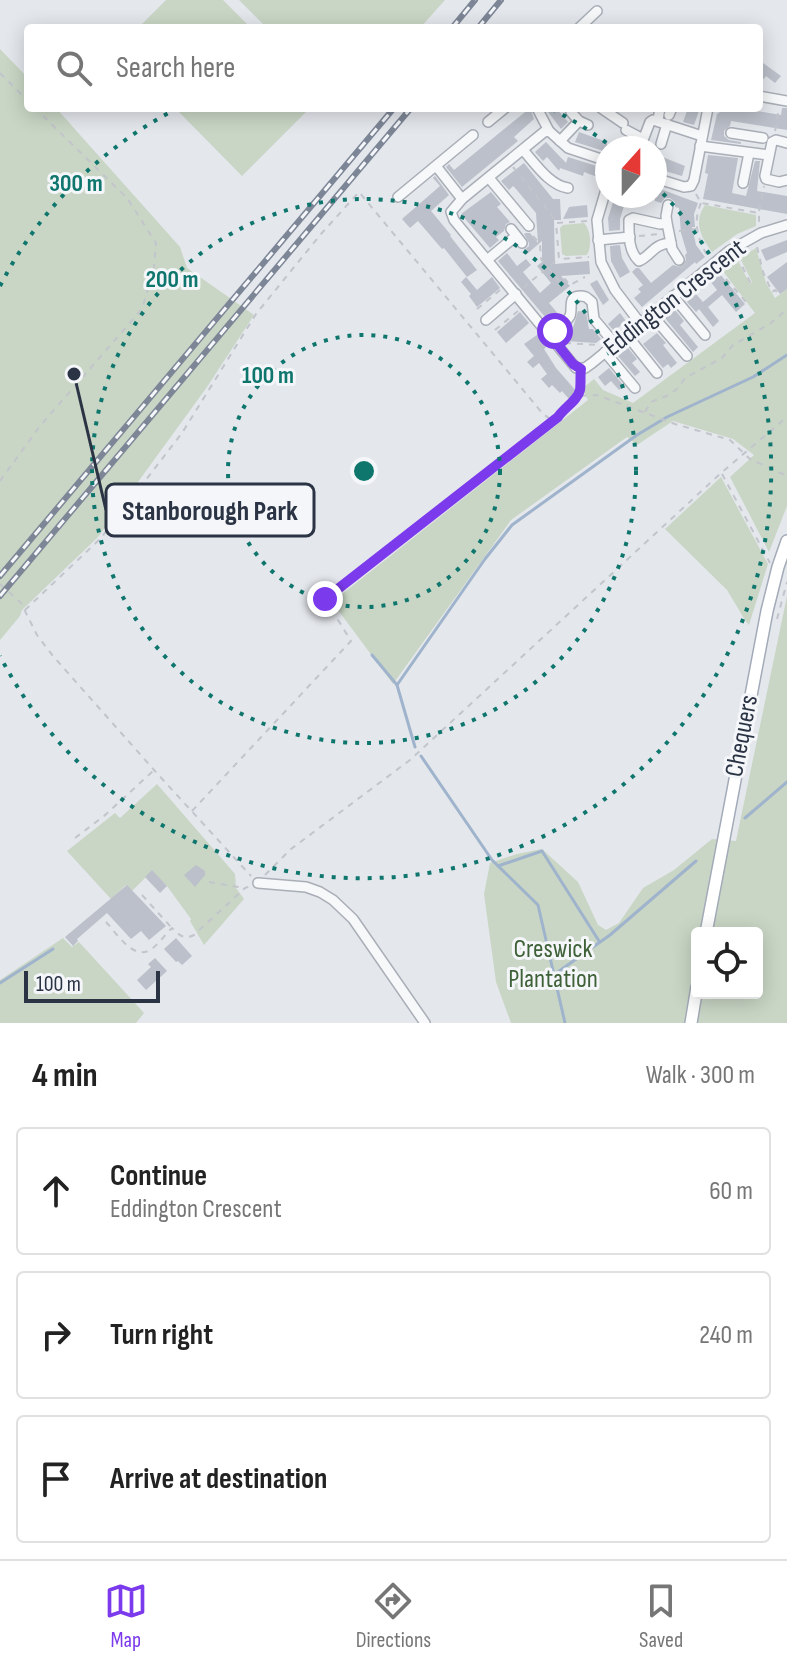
<!DOCTYPE html>
<html lang="en">
<head>
<meta charset="utf-8">
<style>
  body { margin:0; font-family:"Sofia Sans Condensed",sans-serif; background:#f6f6f6; color:#222 }
  .controls { position:absolute; right:24px; bottom:24px; display:grid; overflow:hidden; border-radius:8px; box-shadow:0 4px 20px #0003 }
  .controls button { width:72px; height:72px; display:grid; place-items:center; padding:0; border:0; border-bottom:2px solid #e0e0e0; background:#fff; color:#222; font:40px sans-serif }
  .compass { position:absolute; left:595px; top:136px; width:72px; height:72px; border-radius:50%; background:#fff; box-shadow:0 4px 20px #0003; rotate:21deg }
  .scale { position:absolute; left:24px; bottom:20px; width:136px; box-sizing:border-box; padding-left:8px; border:4px solid #2b3445; border-top:0; font-size:22px; line-height:28px; white-space:nowrap; color:#2b3445; -webkit-text-stroke:6px #f4f6f9; paint-order:stroke }
  .stop { position:absolute; width:24px; height:24px; margin:-18px; border:6px solid #7c3aed; border-radius:50%; background:#fff }
  .stop.end { background:#7c3aed; border-color:#fff; box-shadow:0 2px 8px #0008 }
  .list { margin:0; padding:0; list-style:none }
  h2 { display:flex; justify-content:space-between; align-items:center; height:104px; margin:0; padding:0 32px; font-size:34px }
  h2 small { font-size:26px; font-weight:400; color:#767676 }
  .list li { display:grid; grid-template-columns:52px 1fr auto; gap:24px; align-items:center; box-sizing:border-box; height:128px; margin:0 16px 16px; padding:0 16px; border:2px solid #e0e0e0; border-radius:8px }
  .list b { display:block; font-size:30px; white-space:nowrap }
  .list p { margin:0; font-size:26px; white-space:nowrap; color:#767676 }
  .list em { font-size:26px; font-style:normal; color:#767676 }
  .icon { flex:none; width:44px; height:44px; fill:none; stroke:currentColor; stroke-width:2; stroke-linecap:round; stroke-linejoin:round }
  .map { position:relative; flex:none; width:787px; height:1023px; overflow:hidden }
  .search { position:absolute; background:#fff; box-shadow:0 4px 20px #0003; left:24px; right:24px; top:24px; height:88px; display:flex; align-items:center; gap:20px; box-sizing:border-box; padding:0 28px; border-radius:8px; color:#767676; font-size:30px }
  .sheet { height:536px; background:#fff }
  nav { display:flex; justify-content:space-around; align-items:center; box-sizing:border-box; height:112px; border-top:2px solid #e0e0e0; background:#fff; font-size:22px; color:#767676 }
  nav a { display:grid; justify-items:center; gap:4px }
  nav .on { color:#7c3aed }
  .map>svg:first-child { display:block }
  .green { fill:#c9d6c5; fill-rule:evenodd }
  .lines { fill:none; stroke-linecap:round; stroke-linejoin:round }
  .stream { stroke:#9fb4cc; stroke-width:3 }
  .building { fill:#bbc0ca }
  .minor-tunnel { stroke:#bfc3cb; stroke-width:9; stroke-dasharray:9 4.5; stroke-linecap:butt }
  .minor-casing { stroke:#a9aeb7; stroke-width:12 }
  .major-casing { stroke:#a3abb8; stroke-width:14 }
  .path { stroke:#c2c5cb; stroke-width:2; stroke-dasharray:6 6; stroke-linecap:butt }
  .minor { stroke:#f7f8fa; stroke-width:9 }
  .major { stroke:#fff; stroke-width:11 }
  .rail-casing { stroke:#7d8696; stroke-width:6 }
  .rail { stroke:#f4f6f9; stroke-width:3; stroke-dasharray:9; stroke-linecap:butt }
  .route { stroke:#7c3aed; stroke-width:10 }
  .ring { fill:none; stroke:#0f766e; stroke-width:4; stroke-dasharray:4 8 }
  .labels { text-anchor:middle; dominant-baseline:central; stroke-width:6; stroke-linejoin:round; paint-order:stroke }
  .street-label { font-size:26px; fill:#2b3445; stroke:#f4f6f9 }
  .park-label { font-size:26px; fill:#3f6138; stroke:#f4f6f9 }
  .centre { fill:#0f766e; stroke:#f4f6f9; stroke-width:4 }
  .ring-label { font-size:24px; text-anchor:middle; font-weight:bold; fill:#0f766e; stroke:#f4f6f9; stroke-width:6; stroke-linejoin:round; paint-order:stroke }
  .leader { fill:none; stroke:#2b3445; stroke-width:3 }
  .callout-dot { fill:#2b3445; stroke:#f4f6f9; stroke-width:3 }
  .callout { fill:#f4f6f9; stroke:#2b3445; stroke-width:3 }
  .callout-label { font-size:28px; text-anchor:middle; font-weight:bold; fill:#2b3445 }
</style>
</head>
<body>
<div class="map">
<svg width="787" height="1023" viewBox="0 0 787 1023">
  <rect width="100%" height="100%" fill="#e4e7ec"/>
  <!-- green -->
  <g class="green">
    <polygon points="166,0 223,0 251,28 138,28"/>
    <polygon points="239,0 445,0 420,28 267,28"/>
    <polygon points="0,49 28,78 28,108 56,108 180,247 187,268 254,315 207,387 98,537 22,610 20,616 0,640"/>
    <polygon points="175,108 310,108 242,176"/>
    <path d="M705,205L756,215V226L737,234L712,252C701,237 693,222 705,205Z"/>
    <path d="M584,223C591,230 592,246 587,255L566,256L562,254L560,228L563,225Z"/>
    <polygon points="756,248 766,283 775,298 787,289 787,506 769,552 730,477 754,455 733,439 673,421 637,445 627,437 511,520 393,684 332,602 588,400 582,389 594,379 603,390 633,403 755,313 722,270 737,259 750,284 752,282 740,258"/>
    <polygon points="721,477 768,564 749,625 745,620 727,590 665,529"/>
    <path d="M787,596V1023H511L496,982L484,894L490,863L517,854L542,849L578,882L598,925L606,930L619,923L643,888L674,870L712,839L736,841ZM697,933H757V993H697Z"/>
    <polygon points="157,784 235,874 236,888 244,899 204,945 190,921 191,919 167,886 152,871 132,891 126,885 111,899 67,851 115,813 120,818"/>
    <polygon points="63,938 72,947 79,942 144,1013 136,1023 0,1023 0,980"/>
  </g>
  <g class="lines">
    <!-- stream -->
    <g class="stream">
      <polyline points="372,655 397,685"/>
      <polyline points="415,747 397,685 485,559 512,525 637,435 667,417 753,377 787,355"/>
      <polyline points="421,756 492,860 538,905 565,1023"/>
      <polyline points="745,818 787,782"/>
      <polyline points="498,866 542,851 599,941"/>
      <polyline points="555,974 610,935 696,861"/>
      <polyline points="0,983 53,949"/>
    </g>
  </g>
  <!-- building -->
  <g class="building">
    <polygon points="759,60 781,76 775,83 766,76 764,79 759,75"/>
    <polygon points="530,108 534,119 514,137 518,141 462,187 446,167 449,164 454,170"/>
    <polygon points="545,108 556,108 568,122 561,129"/>
    <polygon points="688,108 700,108 694,125 683,122"/>
    <polygon points="726,108 739,108 781,115 782,108 787,108 787,130 731,121 730,126 724,131 724,136 729,140 741,142 741,144 711,140 717,114"/>
    <polygon points="579,132 607,142 607,152 575,142"/>
    <polygon points="546,142 566,163 568,157 603,168 600,178 584,172 583,176 560,168 559,171 547,157 543,161 535,152"/>
    <polygon points="655,154 685,166 682,176 655,168"/>
    <polygon points="708,155 738,158 732,193 746,196 755,161 760,161 757,191 787,196 787,214 703,199 708,174 705,173"/>
    <polygon points="524,163 553,199 560,199 561,220 554,220 555,264 589,261 590,274 561,276 570,286 549,303 560,316 551,324 498,261 507,253 517,266 526,259 531,265 523,272 540,293 551,283 537,266 542,262 542,241 527,254 524,250 529,246 529,243 524,234 526,233 530,233 538,243 536,213 516,189 513,186 509,190 501,181"/>
    <polygon points="435,176 449,195 431,211 451,235 450,236 477,270 467,277 444,248 442,249 418,221 410,228 402,219 440,186 433,178"/>
    <polygon points="655,187 698,203 694,214 695,227 692,227 696,245 705,257 696,264 695,262 642,307 634,298 641,292 638,289 643,285 632,272 636,268 639,268 651,283 673,265 680,267 685,264 686,260 685,255 687,253 681,233 679,208 675,207 675,202 670,198 665,198 661,203 655,201"/>
    <polygon points="491,192 501,204 497,207 510,222 506,224 504,231 496,237 499,240 490,248 461,214"/>
    <polygon points="615,196 627,196 620,219 620,230 609,231 608,218"/>
    <polygon points="587,205 588,217 563,219 569,207"/>
    <polygon points="787,240 787,252 766,261 761,250"/>
    <polygon points="620,245 622,258 630,272 620,278 611,261 610,246"/>
    <polygon points="787,262 787,289 780,294 767,277"/>
    <polygon points="720,274 745,304 736,312 722,295 708,307 719,321 713,327 699,309 696,312 687,302 696,294 703,302 717,290 710,281"/>
    <polygon points="466,277 477,290 492,277 500,288 477,307 469,296 471,294 461,282"/>
    <polygon points="597,280 609,300 603,305 590,284"/>
    <polygon points="675,310 684,321 680,325 698,347 693,352 665,318"/>
    <polygon points="578,311 586,312 589,329 593,329 601,339 596,343 565,341 561,336 570,328 572,331"/>
    <polygon points="520,312 529,323 506,343 497,332"/>
    <polygon points="620,313 626,321 614,331 608,324"/>
    <polygon points="657,333 666,343 663,345 677,363 671,368 668,364 663,368 643,344"/>
    <polygon points="537,335 546,347 544,349 556,368 577,392 569,399 562,391 560,393 552,385 549,388 541,379 547,374 539,363 533,368 527,362 534,356 524,344"/>
    <polygon points="628,348 637,359 632,363 640,372 635,376 618,356"/>
    <polygon points="609,368 624,386 619,390 611,381 605,386 598,377"/>
    <polygon points="196,865 205,871 205,875 195,887 184,875"/>
    <polygon points="152,870 167,886 160,893 145,877"/>
    <polygon points="127,885 166,926 149,940 141,931 131,939 107,913 77,939 78,941 73,946 65,937"/>
    <polygon points="176,938 192,956 182,965 178,961 176,962 164,949"/>
    <polygon points="155,958 167,971 146,990 137,980 151,967 148,964"/>
  </g>
  <g class="lines">
    <!-- minor-tunnel -->
    <polyline class="minor-tunnel" points="679,260 687,269"/>
    <!-- minor casing -->
    <g class="minor-casing">
      <g id="minor">
        <polyline points="579,28 597,11"/>
        <polyline points="759,96 787,101"/>
        <polyline points="537,108 549,131"/>
        <polyline points="601,108 623,123"/>
        <polyline points="571,112 579,121 588,125"/>
        <polyline points="669,115 672,108"/>
        <polyline points="658,120 660,108"/>
        <polyline points="488,122 505,108"/>
        <polyline points="626,130 643,139"/>
        <polyline points="731,133 763,138"/>
        <polyline points="560,141 579,121"/>
        <polyline points="787,143 776,140 772,142 765,176 766,179 779,182 787,180"/>
        <polyline points="661,144 667,124"/>
        <polyline points="700,146 769,155"/>
        <polyline points="640,148 650,122 653,120 702,136"/>
        <path d="M523,150C535,163 549,185 568,188"/>
        <polyline points="607,161 568,148 549,131 544,132 462,199 451,212 454,220 576,368 585,368 592,363 729,251 761,233 787,225"/>
        <polyline points="436,166 462,199"/>
        <polyline points="489,178 529,226"/>
        <polyline points="655,178 684,187 691,186 694,180 708,108"/>
        <polyline points="743,183 749,153"/>
        <polyline points="607,186 597,220 601,262 615,290 640,323"/>
        <polyline points="398,197 473,135"/>
        <path d="M667,223L671,243C653,244 652,255 639,261C628,251 629,234 629,220L633,218L660,224L667,223L666,216L668,205"/>
        <polyline points="511,229 522,243"/>
        <polyline points="598,240 630,237"/>
        <polyline points="671,243 672,249 679,260"/>
        <polyline points="487,260 516,236"/>
        <polyline points="673,296 705,335"/>
        <polyline points="651,314 687,356"/>
        <polyline points="486,320 516,294"/>
        <polyline points="626,334 657,373"/>
        <path d="M550,335C556,330 566,323 570,316C573,309 567,296 580,296C587,296 587,298 592,302L594,319L615,344"/>
        <polyline points="605,352 635,388"/>
        <polyline points="258,883 306,887 320,892 333,900 353,919 425,1023"/>
      </g>
    </g>
    <!-- major casing -->
    <g class="major-casing">
      <g id="major">
        <polyline points="706,933 767,611 778,567 787,541"/>
        <polyline points="691,1023 697,987"/>
      </g>
    </g>
    <!-- path -->
    <g class="path">
      <polyline points="0,73 28,101"/>
      <polyline points="775,131 779,109"/>
      <polyline points="513,167 547,209 556,222"/>
      <polyline points="696,194 701,203 759,213 759,225"/>
      <path d="M701,203C693,221 697,238 707,255"/>
      <polyline points="759,211 764,186"/>
      <polyline points="587,221 556,223 559,259 589,257"/>
      <polyline points="679,231 696,229"/>
      <polyline points="533,236 540,244 541,259 560,282 565,279 570,285 585,277"/>
      <polyline points="639,236 660,234"/>
      <polyline points="757,247 763,272 772,292 775,290 778,293"/>
      <polyline points="737,256 751,284"/>
      <polyline points="718,270 747,303"/>
      <polyline points="523,288 558,259"/>
      <polyline points="477,309 500,290"/>
      <polyline points="495,330 518,311"/>
      <polyline points="565,343 599,345"/>
      <polyline points="578,395 580,388 580,378"/>
      <polyline points="645,412 651,402 669,395 678,388 685,378 722,358 733,345 771,323 787,309"/>
      <polyline points="722,474 770,563"/>
      <polyline points="0,481 40,426 142,309 154,268 156,243 127,198 35,108"/>
      <polyline points="0,584 21,603 37,635 53,656 154,770 251,876"/>
      <polyline points="25,610 101,538 182,433 256,314 321,234 359,192 543,414 553,421 577,396 597,395 675,424 730,440 750,459 787,476"/>
      <polyline points="777,619 787,582"/>
      <polyline points="192,811 351,641 325,599 552,422"/>
      <polyline points="75,838 104,816 153,771"/>
      <polyline points="265,875 291,849 410,760 721,473 787,417"/>
      <polyline points="209,882 244,888"/>
      <polyline points="142,895 171,927"/>
      <path d="M106,922C118,935 135,963 153,948C160,942 166,934 172,928C179,935 184,940 194,935L245,888L251,886"/>
    </g>
    <!-- minor -->
    <use href="#minor" class="minor"/>
    <!-- major -->
    <use href="#major" class="major"/>
    <!-- rail casing -->
    <g class="rail-casing">
      <g id="rail">
        <polyline points="452,28 475,0"/>
        <polyline points="478,28 501,0"/>
        <polyline points="0,576 394,108"/>
        <polyline points="0,596 411,108"/>
      </g>
    </g>
    <!-- rail -->
    <use href="#rail" class="rail"/>
  </g>
  <g class="lines">
    <!-- route -->
    <path class="route" d="M325,599L558,417C564,408 578,400 580,390C581,384 580,375 581,369L573,364L550,335L555,331"/>
  </g>
  <!-- distance rings -->
  <g class="ring">
    <circle cx="364" cy="471" r="136"/>
    <circle cx="364" cy="471" r="272"/>
    <path d="M0 286A408 408 0 0 1 176 109M552 109A408 408 0 0 1 612 147M655 185A408 408 0 1 1 0 656"/>
  </g>
  <g class="labels">
    <!-- street labels -->
    <g class="street-label">
      <text transform="translate(675 298) rotate(-38)">Eddington Crescent</text>
      <text transform="translate(742 736) rotate(-79)">Chequers</text>
    </g>
    <!-- park labels -->
    <g class="park-label">
      <text x="553" y="949">Creswick<tspan x="553" dy="30">Plantation</tspan></text>
    </g>
  </g>
  <circle cx="364" cy="471" r="12" class="centre"/>
  <g class="ring-label">
    <text x="76" y="191">300 m</text>
    <text x="172" y="287">200 m</text>
    <text x="268" y="383">100 m</text>
  </g>
  <!-- callouts -->
  <path class="leader" d="M74 374L106 510"/>
  <circle class="callout-dot" cx="74" cy="374" r="8"/>
  <rect class="callout" x="106" y="484" width="208" height="52" rx="8"/>
  <g class="callout-label">
    <text x="210" y="520">Stanborough Park</text>
  </g>
</svg>
<div class="controls">
<button><svg class="icon" aria-label="locate" viewBox="0 0 24 24"><circle cx="12" cy="12" r="6"/><path d="M12 2v4M12 18v4M2 12h4M18 12h4"/></svg></button>
</div>
<svg class="compass" viewBox="-18 -18 36 36"><path d="M0-13l5 13h-10z" fill="#e53935"/><path d="M0 13l5-13h-10z" fill="#767676"/></svg>
<div class="scale">100 m</div>
<div class="stop" style="left:555px;top:331px"></div>
<div class="stop end" style="left:325px;top:599px"></div>
<div class="search"><svg class="icon" aria-label="search" viewBox="0 0 24 24"><circle cx="10" cy="10" r="6"/><path d="M15 15l6 6"/></svg>Search here</div>
</div>
<section class="sheet">
<h2>4 min<small>Walk · 300 m</small></h2>
<ul class="list">
<li><svg class="icon" aria-label="ahead" viewBox="0 0 24 24"><path d="M12 20V5M6 11l6-6 6 6"/></svg><div><b>Continue</b><p>Eddington Crescent</p></div><em>60 m</em></li>
<li><svg class="icon" aria-label="right" viewBox="0 0 24 24"><path d="M7 20v-9h11M14 6l5 5-5 5"/></svg><div><b>Turn right</b></div><em>240 m</em></li>
<li><svg class="icon" aria-label="arrive" viewBox="0 0 24 24"><path d="M6 21V4h12l-3 4 3 4H6"/></svg><div><b>Arrive at destination</b></div></li>
</ul>
</section>
<nav>
<a class="on"><svg class="icon" aria-label="map" viewBox="0 0 24 24"><path d="M3 6l6-2 6 2 6-2v14l-6 2-6-2-6 2zM9 4v14M15 6v14"/></svg>Map</a>
<a><svg class="icon" aria-label="directions" viewBox="0 0 24 24"><path d="M12 3l9 9-9 9-9-9zM9 14v-3h6M13 9l2 2-2 2"/></svg>Directions</a>
<a><svg class="icon" aria-label="saved" viewBox="0 0 24 24"><path d="M7 4h10v16l-5-4-5 4z"/></svg>Saved</a>
</nav>
</body>
</html>
